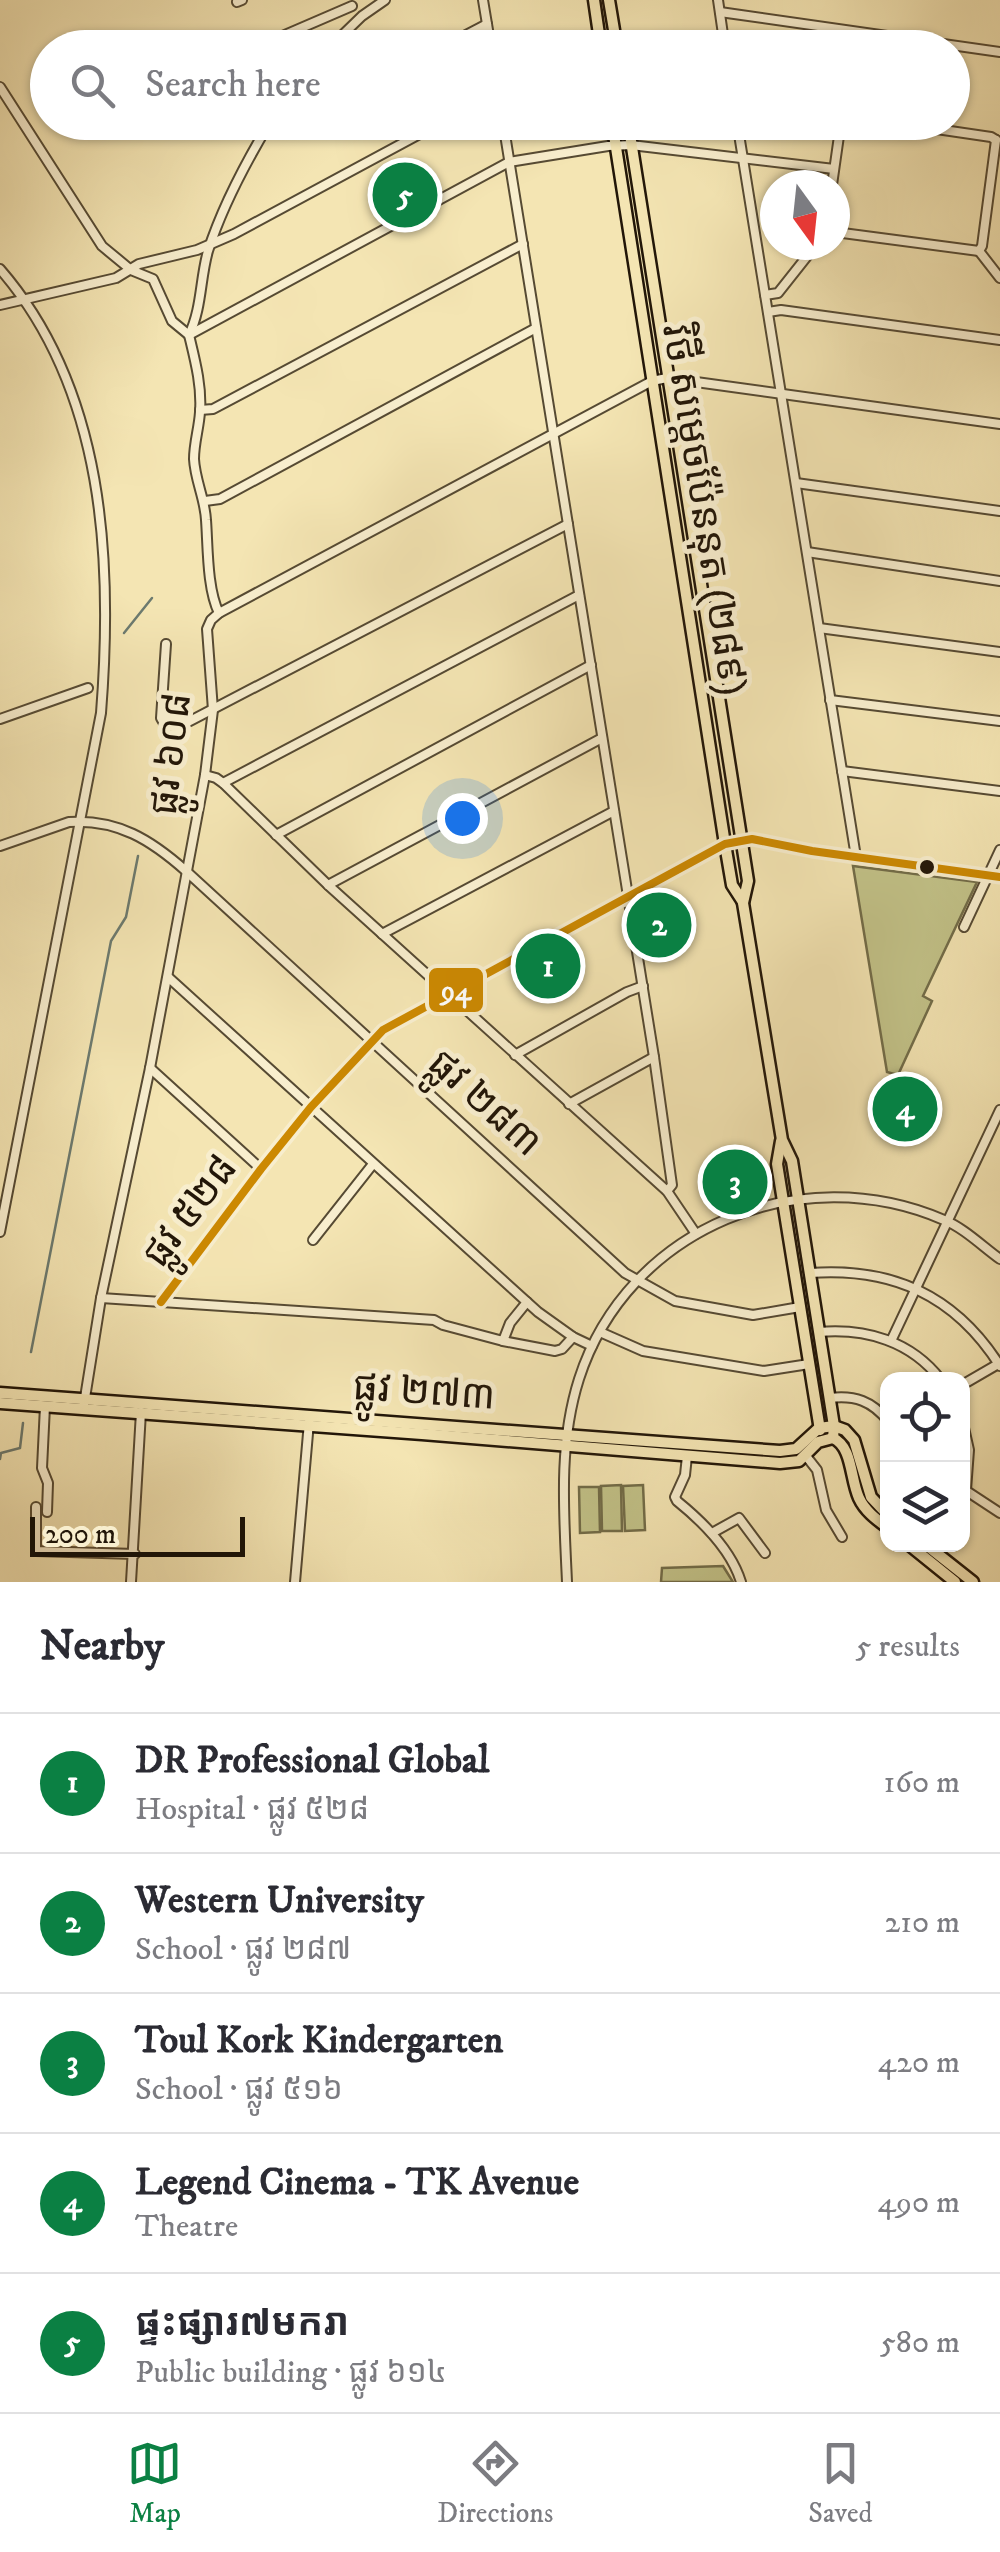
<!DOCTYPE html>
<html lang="en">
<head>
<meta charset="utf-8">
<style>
  body { margin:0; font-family:"IM FELL DW Pica","Noto Sans Khmer",serif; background:#f2f2f3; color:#2b2b33 }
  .controls { position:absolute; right:30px; bottom:30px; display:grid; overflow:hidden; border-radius:20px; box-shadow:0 2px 8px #0004 }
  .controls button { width:90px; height:90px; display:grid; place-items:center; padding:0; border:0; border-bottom:2px solid #e1e1e2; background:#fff; color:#2b2b33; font:50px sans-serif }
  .compass { position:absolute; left:760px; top:170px; width:90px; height:90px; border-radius:50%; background:#fff; box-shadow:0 2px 8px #0004; rotate:165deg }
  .scale { position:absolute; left:30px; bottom:25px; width:215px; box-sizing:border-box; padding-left:10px; border:5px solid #221608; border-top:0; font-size:28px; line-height:35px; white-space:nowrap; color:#221608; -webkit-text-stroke:8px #f8eece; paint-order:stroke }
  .you { position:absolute; left:462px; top:818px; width:35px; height:35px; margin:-25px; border:8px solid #fff; border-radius:50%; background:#1a73e8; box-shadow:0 0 0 15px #1a73e833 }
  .badge { display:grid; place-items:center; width:65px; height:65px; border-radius:50%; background:#0b8043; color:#fff; font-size:32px; font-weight:700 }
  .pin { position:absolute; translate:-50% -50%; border:5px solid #fff; box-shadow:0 2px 10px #0006 }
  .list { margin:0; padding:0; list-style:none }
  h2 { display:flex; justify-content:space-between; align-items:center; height:130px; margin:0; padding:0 40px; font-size:42px }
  h2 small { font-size:32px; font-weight:400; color:#7c7c81 }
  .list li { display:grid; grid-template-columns:65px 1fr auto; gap:30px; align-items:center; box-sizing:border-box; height:140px; padding:0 40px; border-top:2px solid #e1e1e2 }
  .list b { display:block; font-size:38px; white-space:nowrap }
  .list p { margin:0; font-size:32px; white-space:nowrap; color:#7c7c81 }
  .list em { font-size:32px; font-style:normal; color:#7c7c81 }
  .icon { flex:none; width:55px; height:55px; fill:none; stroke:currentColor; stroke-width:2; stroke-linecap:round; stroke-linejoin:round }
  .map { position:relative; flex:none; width:1000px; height:1582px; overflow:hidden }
  .search { position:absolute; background:#fff; box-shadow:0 2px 8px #0004; left:30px; right:30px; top:30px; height:110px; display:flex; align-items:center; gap:25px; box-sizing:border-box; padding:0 35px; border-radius:55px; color:#7c7c81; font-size:38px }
  .sheet { height:830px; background:#fff }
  nav { display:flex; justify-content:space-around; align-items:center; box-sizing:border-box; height:140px; border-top:2px solid #e1e1e2; background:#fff; font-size:28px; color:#7c7c81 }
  nav a { display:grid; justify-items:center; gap:5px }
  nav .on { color:#0b8043 }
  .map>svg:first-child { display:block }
  .green { fill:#c2c288; stroke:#726c48; stroke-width:2.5 }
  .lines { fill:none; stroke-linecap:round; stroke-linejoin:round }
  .stream { stroke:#6c7a6f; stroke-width:2.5 }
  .minor-casing { stroke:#564a33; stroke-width:12 }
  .major-casing { stroke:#221608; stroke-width:15 }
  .minor { stroke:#f8eece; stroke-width:8 }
  .major { stroke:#f4e5b3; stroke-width:10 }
  .bus-1-casing { stroke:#f8eece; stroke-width:15 }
  .bus-1 { stroke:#cc8902; stroke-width:8 }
  .bus-dot { fill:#221608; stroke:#f8eece; stroke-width:4 }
  .labels { text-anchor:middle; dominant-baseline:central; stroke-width:10; stroke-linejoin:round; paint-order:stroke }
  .street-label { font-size:40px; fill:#221608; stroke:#f8eece }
  .line-badge { stroke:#f8eece; stroke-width:4 }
  .badge-label { font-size:28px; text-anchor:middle; font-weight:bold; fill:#fff }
</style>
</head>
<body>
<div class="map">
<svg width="1000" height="1582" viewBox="0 0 1000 1582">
  <rect width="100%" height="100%" fill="#f4e5b3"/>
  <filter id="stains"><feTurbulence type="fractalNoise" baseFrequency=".002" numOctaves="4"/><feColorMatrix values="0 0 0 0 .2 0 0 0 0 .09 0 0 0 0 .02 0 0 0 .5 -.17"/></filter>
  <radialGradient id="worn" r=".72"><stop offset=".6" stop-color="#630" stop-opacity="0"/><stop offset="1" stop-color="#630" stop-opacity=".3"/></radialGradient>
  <!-- green -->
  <g class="green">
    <polygon points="853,866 977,882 923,996 932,1001 898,1075 887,1072"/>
    <polygon points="621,1485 622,1531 602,1531 601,1486"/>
    <polygon points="643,1485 645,1530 625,1531 623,1486"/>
    <polygon points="579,1487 599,1487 600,1532 580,1533"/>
    <polygon points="723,1566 733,1582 661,1582 662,1568"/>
  </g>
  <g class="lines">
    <!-- stream -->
    <g class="stream">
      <polyline points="124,633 152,598"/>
      <polyline points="31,1352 111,941 126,917 138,856"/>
      <polyline points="0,1459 1,1453 20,1448 23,1423"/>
    </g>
    <!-- minor casing -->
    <g class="minor-casing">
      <g id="minor">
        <polyline points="483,0 491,48"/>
        <polyline points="718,0 725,48"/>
        <polyline points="237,2 242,0"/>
        <polyline points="720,12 1000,52"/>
        <polyline points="257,47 352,6"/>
        <polyline points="329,48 362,16 385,0"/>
        <polyline points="441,48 487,24"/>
        <polyline points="0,87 102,246 131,270 153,279 172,321 189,335 509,162 608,146 631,145 834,169"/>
        <polyline points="503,122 654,1057 672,1185 667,1191"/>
        <polyline points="737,122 856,857"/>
        <polyline points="889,122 991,137 996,140"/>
        <polyline points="267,126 281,132 298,122"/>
        <polyline points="832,185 841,122"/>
        <polyline points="835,232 979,251"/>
        <polyline points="979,251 982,246 996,140"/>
        <polyline points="979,251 1000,278"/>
        <path d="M0,269C105,390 113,561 101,713L0,1232"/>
        <polyline points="765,295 778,293 816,245"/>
        <polyline points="0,305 116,278 139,264 197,250 234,234 442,122"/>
        <polyline points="768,312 781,310 1000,340"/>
        <polyline points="200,410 213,409 523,244"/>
        <polyline points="796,483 1000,511"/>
        <polyline points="205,501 220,499 536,328"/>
        <polyline points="807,552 1000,581"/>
        <path d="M219,613C207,589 208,547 206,520C205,499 195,480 194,459C194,443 199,428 200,412C202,386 195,360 189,335C202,308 200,279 208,251C222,207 246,162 270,122"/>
        <polyline points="819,628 1000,652"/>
        <polyline points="166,644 161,718 165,725 190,721 568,524"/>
        <polyline points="830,700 1000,721"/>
        <polyline points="0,719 88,688"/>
        <polyline points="842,771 1000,791"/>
        <polyline points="205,775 216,778 223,783 328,885 667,1191 696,1234"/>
        <polyline points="223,783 579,595"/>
        <polyline points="276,835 591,665"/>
        <path d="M0,846L69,822C118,819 151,840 186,871L625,1273L675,1301L753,1315L800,1307"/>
        <polyline points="328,885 602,738"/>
        <polyline points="964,927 1000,850"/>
        <polyline points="382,934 614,811"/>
        <polyline points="168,977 538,1312 573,1337 592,1346"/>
        <polyline points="515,1055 627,992 643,986"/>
        <polyline points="150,1068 261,1169"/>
        <polyline points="569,1104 654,1057"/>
        <polyline points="313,1240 373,1164"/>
        <path d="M810,1273C892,1267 955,1295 1000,1366"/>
        <polyline points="101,1298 434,1320 443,1325 503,1341 510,1323 527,1302"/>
        <polyline points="161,1302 261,1169 311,1107 383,1030 725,844 752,839 812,851 1000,877"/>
        <polyline points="600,1332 643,1351 764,1371 809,1364"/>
        <path d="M819,1332C866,1328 911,1341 941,1380"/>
        <polyline points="503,1341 555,1351 562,1349 573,1337"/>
        <polyline points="891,1341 1000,1110"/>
        <polyline points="962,1385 1000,1363"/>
        <path d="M830,1398C855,1395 872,1401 888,1421"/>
        <polyline points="84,1404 101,1298 150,1068 205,775 213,710 207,629 211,620 219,613 652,381 667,378 1000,424"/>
        <polyline points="45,1406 42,1468 48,1483 47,1512"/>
        <polyline points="962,1419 969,1450 966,1490"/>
        <path d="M687,1456L685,1475L675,1497L677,1501C703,1522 731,1549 741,1582"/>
        <polyline points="806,1456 817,1470 826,1510 842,1537"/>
        <polyline points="962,1488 1000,1513"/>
        <polyline points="36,1507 36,1551 135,1554"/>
        <polyline points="712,1533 739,1518 765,1553"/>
        <polyline points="131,1582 141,1412"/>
        <polyline points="295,1582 309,1422"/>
        <path d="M567,1582C564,1513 558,1445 579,1379C628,1227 801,1158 944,1220C964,1228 982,1246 1000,1259"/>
      </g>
    </g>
    <!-- major casing -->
    <g class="major-casing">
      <g id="major">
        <polyline points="594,0 601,48"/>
        <polyline points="609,0 617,48"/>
        <polyline points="612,122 725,844 732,885 743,902"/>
        <polyline points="628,122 748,881 743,903 782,1140 792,1161 834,1426 833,1438"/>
        <polyline points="781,1141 777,1164 820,1430"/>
        <polyline points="0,1393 780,1451 796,1449 819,1428 834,1426 845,1430 854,1440 871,1497 888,1515"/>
        <polyline points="0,1403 422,1434 780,1463 799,1461 818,1442 833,1438"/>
        <path d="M833,1438C853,1447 850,1479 859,1498C865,1511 876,1519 888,1528"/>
        <polyline points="908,1544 955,1582"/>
        <polyline points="925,1544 973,1582"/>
      </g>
    </g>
    <!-- minor -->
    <use href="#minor" class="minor"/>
    <!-- major -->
    <use href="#major" class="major"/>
    <!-- bus-1 casing -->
    <g class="bus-1-casing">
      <polyline id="bus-1" points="161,1302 261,1169 311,1107 383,1030 725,844 752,839 812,851 1000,877"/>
    </g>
    <!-- bus-1 -->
    <use href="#bus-1" class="bus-1"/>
  </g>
  <!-- markers -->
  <circle class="bus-dot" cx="927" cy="867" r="9"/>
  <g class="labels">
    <!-- street labels -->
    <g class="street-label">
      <text transform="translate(703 510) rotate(81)">វិថី សម្តេចប៉ែននុត (២៨៩)</text>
      <text transform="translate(172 754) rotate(-83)">ផ្លូវ ៦០៨</text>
      <text transform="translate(484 1104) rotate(42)">ផ្លូវ ២៨៣</text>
      <text transform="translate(191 1212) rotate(-53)">ផ្លូវ ៥២៨</text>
      <text transform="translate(424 1393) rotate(4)">ផ្លូវ ២៧៣</text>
    </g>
  </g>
  <rect class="line-badge" x="427" y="966" width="58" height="48" rx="10" fill="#cc8902"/>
  <g class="badge-label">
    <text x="456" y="1000">94</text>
  </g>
  <rect width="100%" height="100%" filter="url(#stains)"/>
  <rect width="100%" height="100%" fill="url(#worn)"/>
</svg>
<div class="controls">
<button><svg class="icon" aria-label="locate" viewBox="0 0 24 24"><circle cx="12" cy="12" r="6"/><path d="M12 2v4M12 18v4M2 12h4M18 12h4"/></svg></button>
<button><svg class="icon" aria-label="layers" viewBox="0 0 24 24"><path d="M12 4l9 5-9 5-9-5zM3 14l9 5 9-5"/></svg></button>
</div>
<svg class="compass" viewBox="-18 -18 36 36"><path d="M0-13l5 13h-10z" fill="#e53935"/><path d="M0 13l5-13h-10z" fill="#7c7c81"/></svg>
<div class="scale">200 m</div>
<div class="you"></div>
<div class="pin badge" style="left:548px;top:966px">1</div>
<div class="pin badge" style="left:659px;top:925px">2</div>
<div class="pin badge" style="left:735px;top:1182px">3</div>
<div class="pin badge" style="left:905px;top:1109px">4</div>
<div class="pin badge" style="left:405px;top:195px">5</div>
<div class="search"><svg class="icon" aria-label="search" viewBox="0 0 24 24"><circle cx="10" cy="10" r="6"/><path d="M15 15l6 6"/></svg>Search here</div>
</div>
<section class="sheet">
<h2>Nearby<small>5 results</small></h2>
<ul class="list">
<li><span class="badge">1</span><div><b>DR Professional Global</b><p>Hospital · ផ្លូវ ៥២៨</p></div><em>160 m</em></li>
<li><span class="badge">2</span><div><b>Western University</b><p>School · ផ្លូវ ២៨៧</p></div><em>210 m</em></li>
<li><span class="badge">3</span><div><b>Toul Kork Kindergarten</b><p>School · ផ្លូវ ៥១៦</p></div><em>420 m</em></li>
<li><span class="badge">4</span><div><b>Legend Cinema - TK Avenue</b><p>Theatre</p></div><em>490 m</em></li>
<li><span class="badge">5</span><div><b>ផ្ទះផ្សារ៧មករា</b><p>Public building · ផ្លូវ ៦១៤</p></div><em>580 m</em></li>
</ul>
</section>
<nav>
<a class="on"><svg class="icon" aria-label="map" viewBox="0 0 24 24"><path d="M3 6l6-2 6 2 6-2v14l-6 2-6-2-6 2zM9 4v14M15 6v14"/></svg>Map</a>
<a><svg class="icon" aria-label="directions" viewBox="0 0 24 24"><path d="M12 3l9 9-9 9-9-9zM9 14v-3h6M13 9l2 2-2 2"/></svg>Directions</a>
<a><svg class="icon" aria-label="saved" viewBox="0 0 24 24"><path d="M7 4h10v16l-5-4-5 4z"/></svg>Saved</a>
</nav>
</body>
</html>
